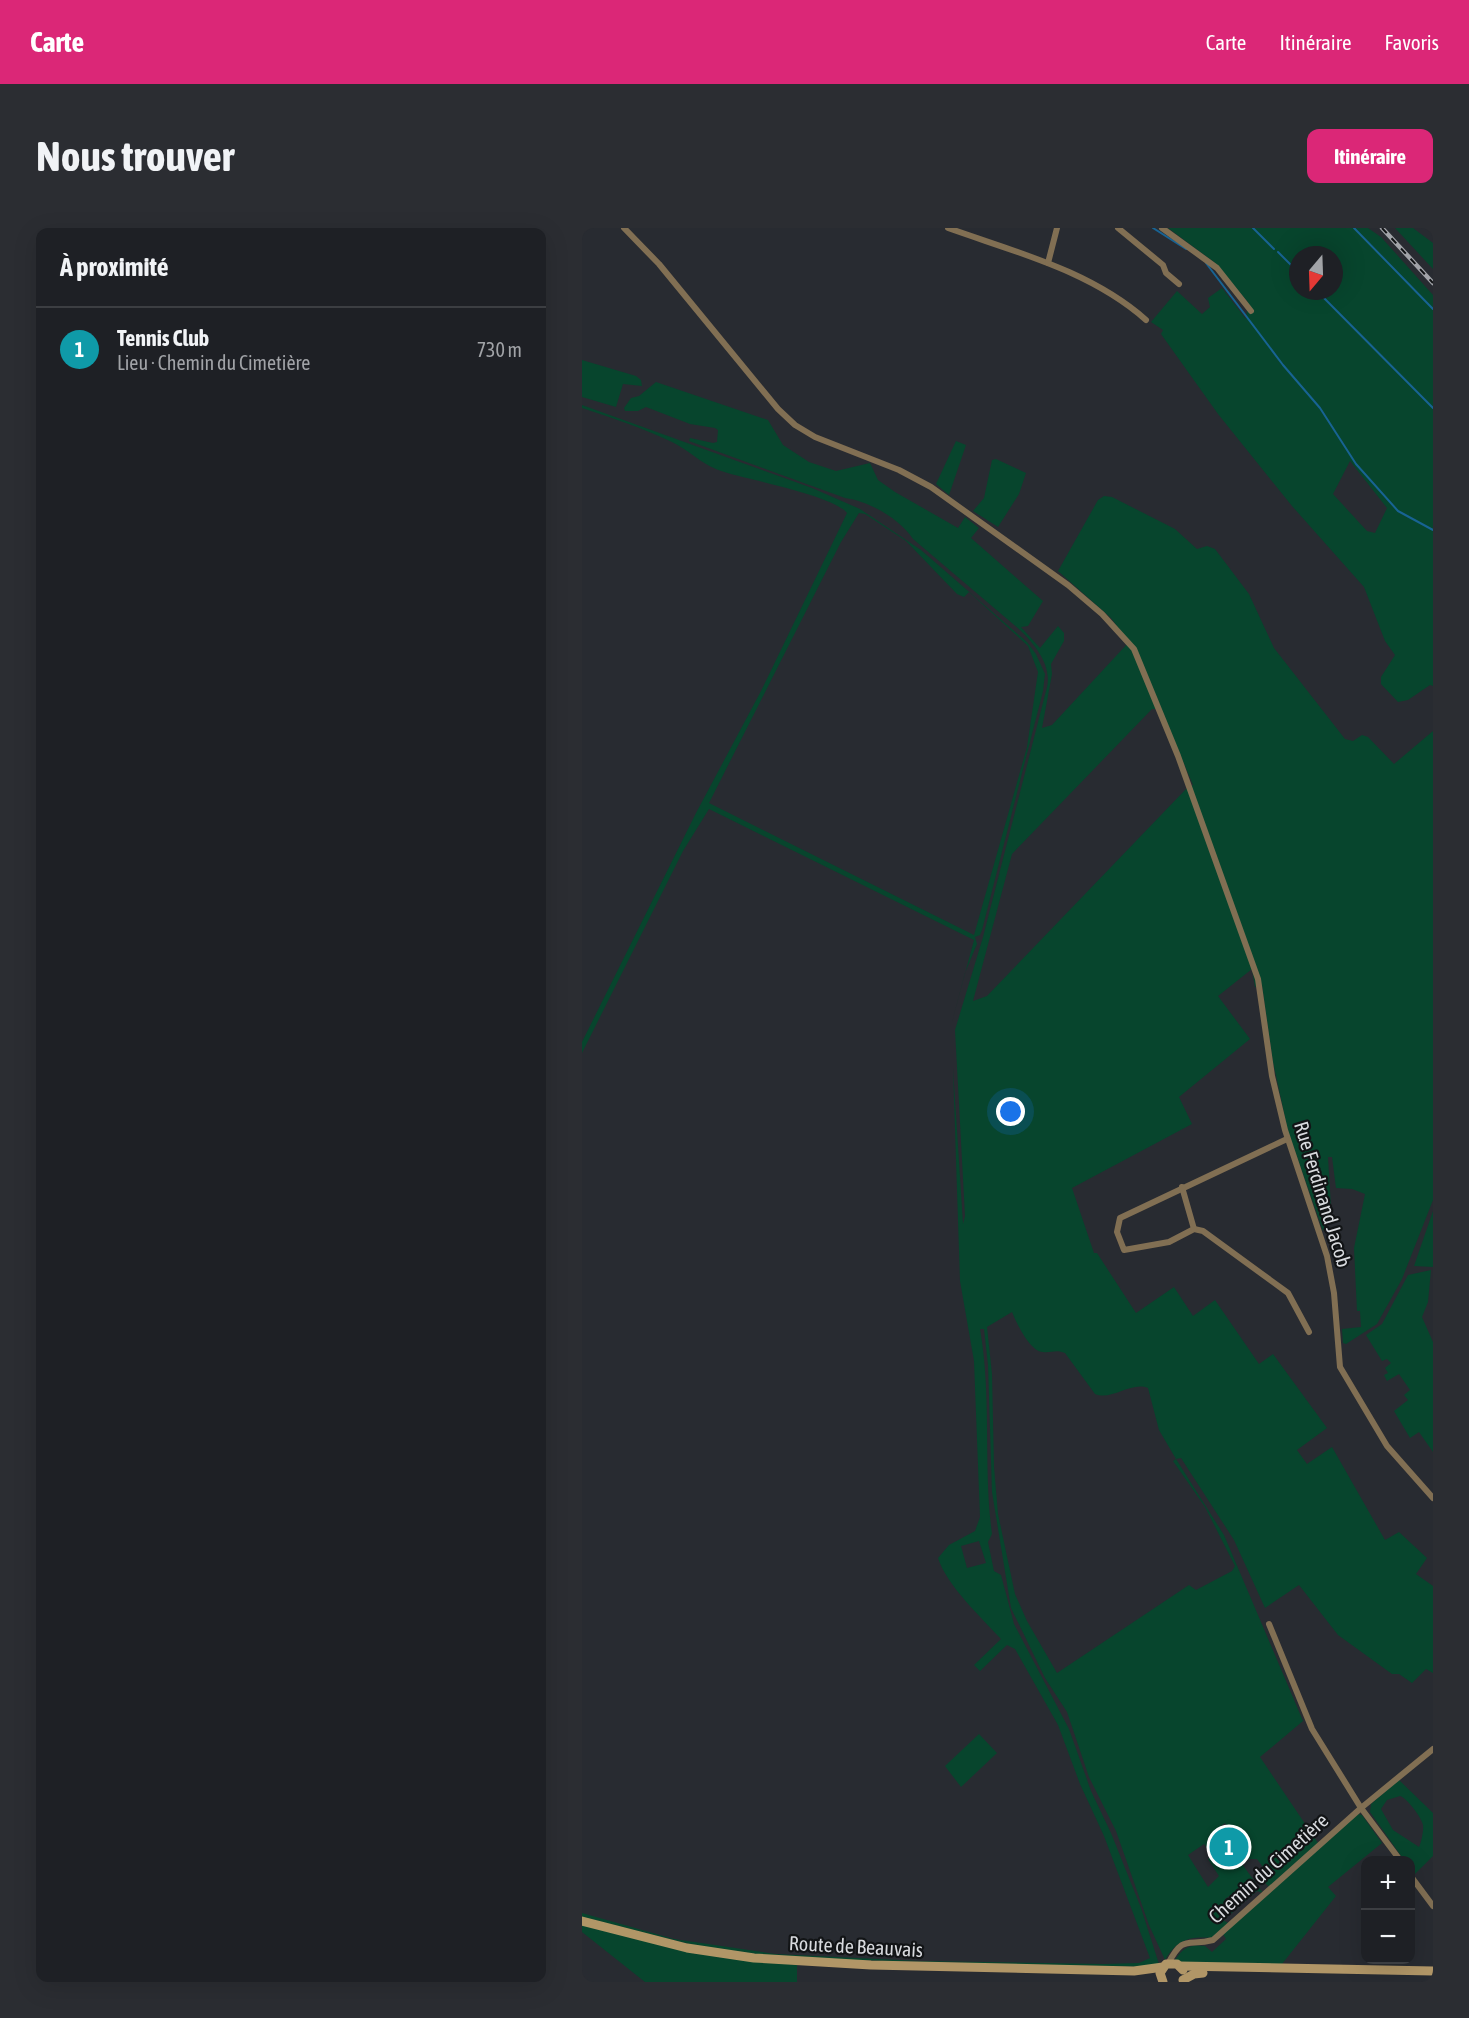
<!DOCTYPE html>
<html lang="fr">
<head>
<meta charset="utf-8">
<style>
  body { margin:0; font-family:"Asap Condensed",sans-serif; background:#2b2d32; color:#f1f3f6 }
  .controls { position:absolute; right:18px; bottom:18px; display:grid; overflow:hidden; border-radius:12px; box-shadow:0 6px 24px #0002 }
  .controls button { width:54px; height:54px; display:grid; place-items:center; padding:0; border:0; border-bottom:2px solid #3c3e42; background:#1e2025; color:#f1f3f6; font:30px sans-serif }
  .compass { position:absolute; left:707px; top:18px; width:54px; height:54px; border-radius:50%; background:#1e2025; box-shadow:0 6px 24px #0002; rotate:199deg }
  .you { position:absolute; left:429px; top:884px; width:21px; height:21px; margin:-15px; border:4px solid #fff; border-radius:50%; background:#1a73e8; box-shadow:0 0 0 9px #1a73e833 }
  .badge { display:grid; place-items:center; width:39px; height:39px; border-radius:50%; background:#db2777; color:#fff; font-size:20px; font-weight:700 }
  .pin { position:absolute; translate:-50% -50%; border:3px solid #fff; box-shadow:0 2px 6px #0006 }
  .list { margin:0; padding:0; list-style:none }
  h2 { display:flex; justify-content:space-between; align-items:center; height:78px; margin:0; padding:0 24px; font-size:26px }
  h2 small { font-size:20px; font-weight:400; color:#a1a3a7 }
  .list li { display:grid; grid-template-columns:39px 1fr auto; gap:18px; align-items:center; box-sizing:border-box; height:84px; padding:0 24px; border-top:2px solid #3c3e42 }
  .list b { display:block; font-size:22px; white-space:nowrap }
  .list p { margin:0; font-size:20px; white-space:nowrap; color:#a1a3a7 }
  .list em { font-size:20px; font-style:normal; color:#a1a3a7 }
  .map { position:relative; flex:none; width:851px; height:1754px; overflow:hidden; border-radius:12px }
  header { display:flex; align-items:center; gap:36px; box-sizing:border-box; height:84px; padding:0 30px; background:#db2777; color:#fff }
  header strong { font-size:28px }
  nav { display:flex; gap:33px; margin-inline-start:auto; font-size:21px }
  .intro { display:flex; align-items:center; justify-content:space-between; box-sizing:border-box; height:144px; padding:0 36px }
  h1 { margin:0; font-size:42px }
  .button { padding:15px 27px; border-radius:12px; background:#db2777; color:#fff; font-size:21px; font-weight:700 }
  main { display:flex; gap:36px; padding:0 36px }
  aside { flex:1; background:#1e2025; border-radius:12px; box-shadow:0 6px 24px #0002 }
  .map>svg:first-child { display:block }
  .green { fill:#07452d; fill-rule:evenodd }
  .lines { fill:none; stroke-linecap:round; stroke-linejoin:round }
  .stream { stroke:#186393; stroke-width:2 }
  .minor { stroke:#816f53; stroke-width:6 }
  .secondary { stroke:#b19667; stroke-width:9 }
  .rail-casing { stroke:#a1a3a8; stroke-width:4.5 }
  .rail { stroke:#121416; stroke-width:2; stroke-dasharray:7; stroke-linecap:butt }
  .labels { text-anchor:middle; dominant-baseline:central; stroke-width:4.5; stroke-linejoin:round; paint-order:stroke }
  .street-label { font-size:20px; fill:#d8dade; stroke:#121416 }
</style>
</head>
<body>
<header>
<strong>Carte</strong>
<nav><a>Carte</a><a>Itinéraire</a><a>Favoris</a></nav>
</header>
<div class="intro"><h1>Nous trouver</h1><a class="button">Itinéraire</a></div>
<main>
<aside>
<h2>À proximité<small></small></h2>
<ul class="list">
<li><span class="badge" style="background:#0f9aa8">1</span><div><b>Tennis Club</b><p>Lieu · Chemin du Cimetière</p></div><em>730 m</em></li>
</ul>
</aside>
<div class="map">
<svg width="851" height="1754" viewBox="0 0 851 1754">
  <rect width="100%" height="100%" fill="#282b31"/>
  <!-- green -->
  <g class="green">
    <path d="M586,0H786L799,9L851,67V458L848,457L826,472L816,474L799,456V449L813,427L803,413L782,359L710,278L636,186L579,106L581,102L569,94L595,63L620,86L628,79L626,70L640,60L664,91L666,74L632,34ZM716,27H752V63H716ZM768,233L805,280L793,305L785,303L751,266Z"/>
    <polygon points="813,0 831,0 851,15 851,41"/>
    <polygon points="0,132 54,148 59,152 60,158 41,156 34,179 0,169"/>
    <path d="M74,154L186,192L201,217L227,234L254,243L288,235L296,252L313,264L376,300L383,289L397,300L389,310L461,373L446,398L439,399L458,420L476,398L482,405V413L469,436L470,446L460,500L470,497L547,414L529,390L476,343L516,272L522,268L530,269L593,301L615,321L625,318L633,321L667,366L692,420L763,511L771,513L780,507L786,509L812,536L851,503V972L820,1051L795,1096L764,1116L761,1115L760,1101L779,1099L778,1083H775L772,1020L783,966L770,961L754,960L750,929H746L749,979L741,1003L706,903L691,834L680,757L673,759L670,741L636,768L668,811L597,869L610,896L490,960L512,1025H515L554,1085L592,1059L611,1088L633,1072L677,1136L691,1126L745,1200L715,1222L725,1236L750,1219L803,1312L817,1304L845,1330L834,1346L851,1358V1445L844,1441L830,1455L817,1446H810L756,1407L717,1357L683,1380L652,1312L599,1230L594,1231L642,1307L721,1493L678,1529L736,1615L687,1659L675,1646L681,1639L675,1631H667L643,1595L628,1606L651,1642L660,1636L681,1665L675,1663L655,1680V1675L649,1667L643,1671L651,1684L641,1692L646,1695L630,1710C607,1708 595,1712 583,1732L567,1697L534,1603L507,1549L485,1484L463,1450L429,1380L410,1264L406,1137L402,1101H398C410,1169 401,1238 410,1306L406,1314L412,1343L419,1347L432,1396L487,1501L509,1563L529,1605L559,1680L577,1736L567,1739L226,1731L131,1722L0,1689V1685L92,1711L193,1726L338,1733L522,1736L557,1735L568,1730L522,1608L498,1556L476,1497L433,1421L425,1417L398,1443L392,1437L419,1411C400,1390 365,1358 356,1330L367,1317L393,1303L398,1289L392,1133L378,1053L371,840L381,996L383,988L373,802L401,709L465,459C470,437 453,417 438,402L331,311C318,291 287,273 263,270L107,213L108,210L131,215L135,214L136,202L133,200L108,196L64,179L56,183H43L42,180L49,170L57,168ZM570,481H575L584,493L611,557L605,560L405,768L391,773L430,626ZM430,1084C434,1094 448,1124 461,1124C470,1125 474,1121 483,1125L513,1166C530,1173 549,1153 566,1160L577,1202L594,1231L591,1233L623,1279L653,1338L650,1343L614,1362L607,1357L475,1445L445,1393L433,1366L416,1286L412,1239L410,1146L405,1099ZM397,1313L404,1335L385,1340L379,1318ZM622,1616L631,1628L626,1631L637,1648L626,1659L606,1627Z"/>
    <path d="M0,177L230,260L278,281L339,322L445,414L454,426L463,446L461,463L400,702L398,707L393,709L395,716L383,745L370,794L392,712L127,581L101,623L0,825V814L114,585L179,463L265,285C254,269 171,252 149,246C121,239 113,226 90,214C61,200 30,190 0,180ZM277,285L283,286L324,313L375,366L382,369L387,364L446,418L456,444L445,519L392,707L127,575L259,314Z"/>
    <polygon points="374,213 384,217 367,267 354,256"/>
    <polygon points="414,231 444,245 437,266 416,299 391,283 402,270 410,232"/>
    <polygon points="851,983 851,1039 832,1038"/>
    <polygon points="849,1042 846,1074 840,1089 851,1114 851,1224 837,1204 828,1210 812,1183 826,1172 822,1167 828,1162 817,1146 805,1153 802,1147 806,1145 803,1140 809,1135 805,1131 800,1133 784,1107 800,1096 826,1047"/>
    <polygon points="397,1506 415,1525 379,1559 363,1538"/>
    <path d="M817,1552L851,1585V1628L832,1647L829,1642L828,1632H822L788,1584L789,1576ZM818,1568C824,1569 840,1590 841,1597C842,1601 839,1616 837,1619L811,1602L799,1581L805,1572Z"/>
    <path d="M776,1586L780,1587L800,1615L746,1659L754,1668L700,1736H604L593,1732C601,1719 609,1716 623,1718L630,1724L644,1711L641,1706Z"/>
    <polygon points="0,1696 111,1725 215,1737 215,1754 63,1754 0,1704"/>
  </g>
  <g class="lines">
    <!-- stream -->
    <g class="stream">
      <polyline points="571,0 604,21"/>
      <polyline points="671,0 692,21"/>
      <polyline points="772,0 851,81"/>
      <polyline points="696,24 716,44"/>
      <polyline points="624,35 701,137 738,180 774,236 816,283 851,302"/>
      <polyline points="735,63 851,180"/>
    </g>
    <!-- minor -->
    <g class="minor">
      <polyline points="42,0 77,36 196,181 213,197 233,209 317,242 349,259 486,357 520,386 552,421 596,528 676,751 690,848 703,902 745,1028 752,1065 758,1139 805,1218 851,1270"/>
      <path d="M366,0C433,24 509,43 564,92"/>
      <polyline points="536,0 581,37 584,45 597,56"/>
      <polyline points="580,0 635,40 669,83"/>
      <polyline points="466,35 475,0"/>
      <polyline points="705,911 538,990 535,1004 542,1022 587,1014 612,1001 621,1003 706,1065 727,1104"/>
      <polyline points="600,959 612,1001"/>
      <polyline points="687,1396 730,1501 779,1580 818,1632"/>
      <polyline points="828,1647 851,1678"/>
      <path d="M586,1736C602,1705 606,1719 631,1712L779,1580L851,1521"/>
    </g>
    <!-- secondary -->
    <g class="secondary">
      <polyline points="0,1693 105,1720 172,1730 289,1737 552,1743 581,1739"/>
      <polyline points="598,1738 851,1743"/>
      <polyline points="601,1752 612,1746 621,1745"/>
      <polyline points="581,1754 578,1745 584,1736 595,1736 601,1742"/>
    </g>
    <!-- rail casing -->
    <g class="rail-casing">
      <polyline id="rail" points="800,0 851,55"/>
    </g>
    <!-- rail -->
    <use href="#rail" class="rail"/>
  </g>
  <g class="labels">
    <!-- street labels -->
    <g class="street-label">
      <text transform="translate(741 966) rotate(73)">Rue Ferdinand Jacob</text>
      <text transform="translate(686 1640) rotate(-42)">Chemin du Cimetière</text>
      <text transform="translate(274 1718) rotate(3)">Route de Beauvais</text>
    </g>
  </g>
</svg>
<div class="controls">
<button>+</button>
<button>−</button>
</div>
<svg class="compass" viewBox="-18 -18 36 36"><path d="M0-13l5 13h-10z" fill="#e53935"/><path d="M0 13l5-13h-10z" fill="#a1a3a7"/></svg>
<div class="you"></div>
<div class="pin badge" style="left:647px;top:1619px;background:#0f9aa8">1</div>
</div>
</main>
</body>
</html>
